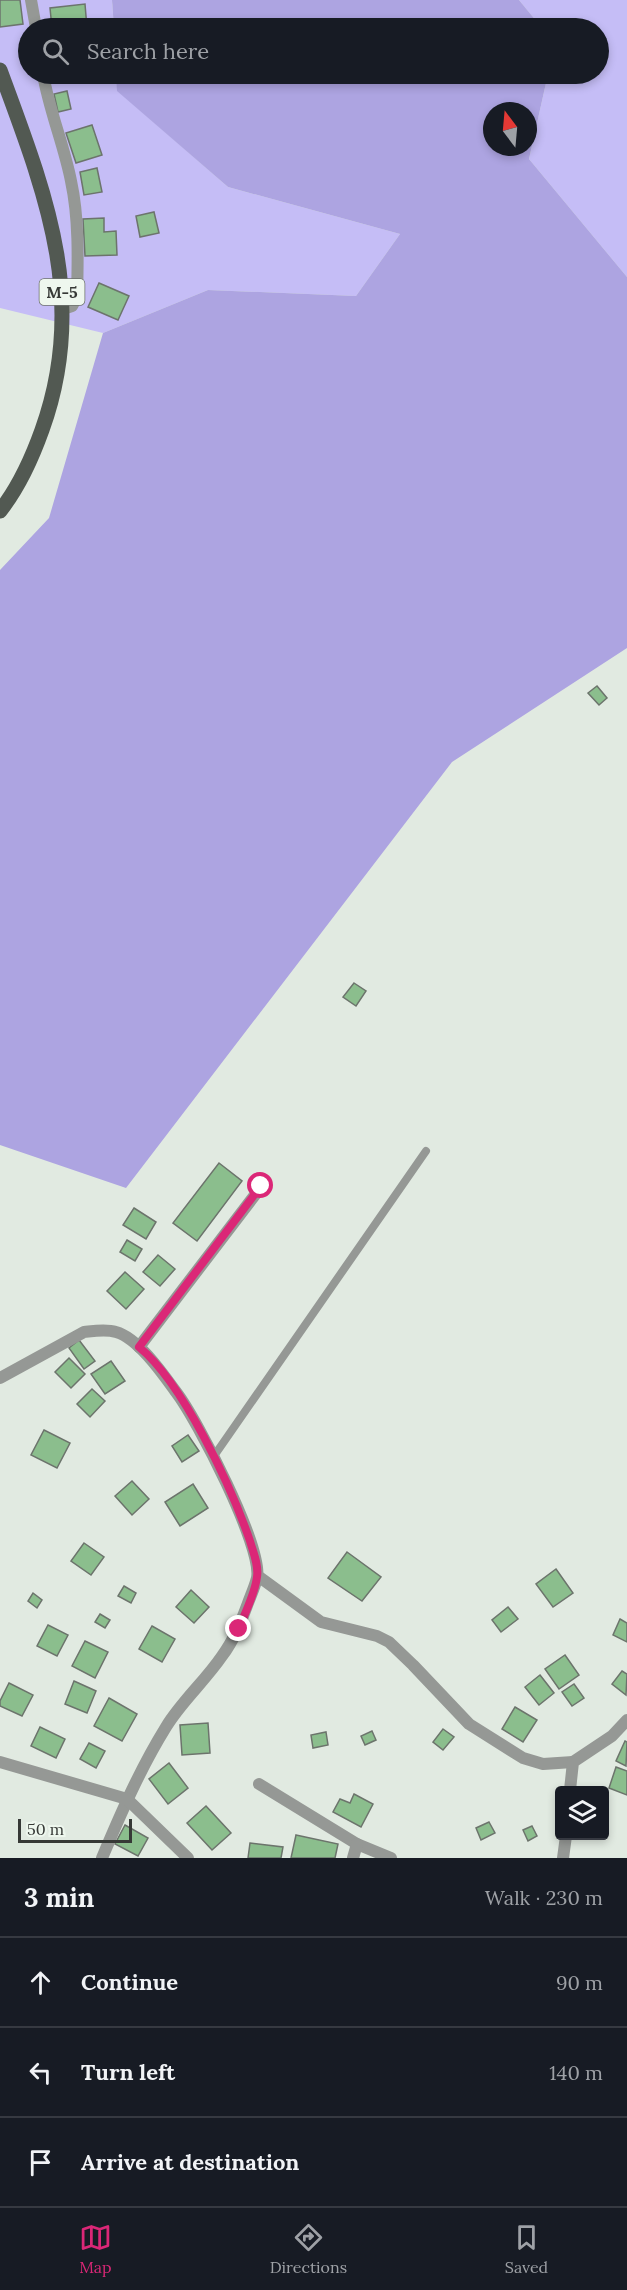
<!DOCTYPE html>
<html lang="en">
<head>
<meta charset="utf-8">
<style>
  body { margin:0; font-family:Lora,serif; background:#20242c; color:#f1f3f6 }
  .controls { position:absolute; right:18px; bottom:18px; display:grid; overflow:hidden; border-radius:6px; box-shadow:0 3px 9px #0003 }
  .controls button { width:54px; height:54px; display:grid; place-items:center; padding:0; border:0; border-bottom:2px solid #363941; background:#171b24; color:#f1f3f6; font:30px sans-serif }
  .compass { position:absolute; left:483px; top:102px; width:54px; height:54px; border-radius:50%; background:#171b24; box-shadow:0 3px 9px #0003; rotate:344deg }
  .scale { position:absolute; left:18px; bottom:15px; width:114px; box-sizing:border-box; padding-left:6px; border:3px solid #363936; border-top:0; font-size:16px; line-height:21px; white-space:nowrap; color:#363936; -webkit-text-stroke:4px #eef7ee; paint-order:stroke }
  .stop { position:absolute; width:18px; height:18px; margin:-14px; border:4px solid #db2777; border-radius:50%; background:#fff }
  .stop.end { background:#db2777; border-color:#fff; box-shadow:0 2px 6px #0008 }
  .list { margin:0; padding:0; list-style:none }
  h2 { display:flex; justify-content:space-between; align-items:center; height:78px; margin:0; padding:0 24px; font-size:26px }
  h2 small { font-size:20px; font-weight:400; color:#9ea1a6 }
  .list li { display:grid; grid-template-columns:39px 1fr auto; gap:18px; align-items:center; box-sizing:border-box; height:90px; padding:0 24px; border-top:2px solid #363941 }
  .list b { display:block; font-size:22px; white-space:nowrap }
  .list em { font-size:20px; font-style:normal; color:#9ea1a6 }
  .icon { flex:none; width:33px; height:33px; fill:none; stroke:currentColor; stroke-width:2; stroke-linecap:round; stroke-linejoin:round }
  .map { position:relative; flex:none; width:627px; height:1858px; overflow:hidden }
  .search { position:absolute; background:#171b24; box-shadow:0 3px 9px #0003; left:18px; right:18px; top:18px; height:66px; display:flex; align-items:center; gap:15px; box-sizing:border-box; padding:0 21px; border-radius:33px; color:#9ea1a6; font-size:22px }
  .sheet { height:348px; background:#171b24 }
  nav { display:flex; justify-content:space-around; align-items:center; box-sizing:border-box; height:84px; border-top:2px solid #363941; background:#171b24; font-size:16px; color:#9ea1a6 }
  nav a { display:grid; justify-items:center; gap:3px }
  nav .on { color:#db2777 }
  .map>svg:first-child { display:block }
  .green { fill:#c5bdf6 }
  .forest { fill:#ada4e1; fill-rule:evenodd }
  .building { fill:#8bbe8d; stroke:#6c746c; stroke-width:1.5 }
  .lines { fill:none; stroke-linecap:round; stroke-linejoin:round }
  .lane { stroke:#959895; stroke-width:8 }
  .street { stroke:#959895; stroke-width:12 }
  .primary { stroke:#525952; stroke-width:15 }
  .route { stroke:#db2777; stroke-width:8 }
  .labels { text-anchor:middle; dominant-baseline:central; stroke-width:5; stroke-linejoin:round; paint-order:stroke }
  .shield { fill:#eef7ee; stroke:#6d726d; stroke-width:1.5 }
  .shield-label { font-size:16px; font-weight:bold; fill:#363936 }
</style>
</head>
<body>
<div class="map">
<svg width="627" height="1858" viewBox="0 0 627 1858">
  <rect width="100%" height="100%" fill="#e1eae1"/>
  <!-- green -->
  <g class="green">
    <polygon points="0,0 112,0 114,28 28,28 28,74 116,74 118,91 228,187 400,234 356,296 208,290 103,333 0,308"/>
    <polygon points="519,0 627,0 627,277 529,159 548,74 598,74 598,28 542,28"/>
  </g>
  <!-- forest -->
  <g class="forest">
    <polygon points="112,0 519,0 542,28 114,28"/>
    <path d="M116,74H548L529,159L627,277V648L452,762L126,1188L0,1145V570L49,518L103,333L208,290L356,296L400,234L228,187L117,91ZM492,111H528V147H492Z"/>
  </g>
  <!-- building -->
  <g class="building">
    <polygon points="0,0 20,0 23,24 0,27"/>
    <polygon points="85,4 87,28 52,28 50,8"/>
    <polygon points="67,91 71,109 58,112 54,94"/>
    <polygon points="92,125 102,155 76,163 66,133"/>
    <polygon points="97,168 102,192 84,195 80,172"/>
    <polygon points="154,212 159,233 140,237 136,216"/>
    <polygon points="104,218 104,232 116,231 117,255 85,256 83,219"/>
    <polygon points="99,283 129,296 118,320 88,307"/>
    <polygon points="597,686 607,698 599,705 588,693"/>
    <polygon points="354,983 366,991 356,1006 343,997"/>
    <polygon points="219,1163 242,1181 197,1241 173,1223"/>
    <polygon points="134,1208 156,1222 146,1239 123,1225"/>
    <polygon points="127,1240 142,1249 135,1261 120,1252"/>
    <polygon points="158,1255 175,1269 160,1286 143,1272"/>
    <polygon points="125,1272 144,1289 126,1309 107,1291"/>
    <polygon points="79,1340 95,1361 84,1369 69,1348"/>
    <polygon points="69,1358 85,1374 71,1388 55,1372"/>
    <polygon points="111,1361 125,1381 105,1394 91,1374"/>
    <polygon points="92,1389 105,1401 90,1417 77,1404"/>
    <polygon points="44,1430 70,1443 57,1468 31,1455"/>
    <polygon points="188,1435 199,1451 182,1462 172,1446"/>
    <polygon points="132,1481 149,1499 132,1515 115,1496"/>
    <polygon points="193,1484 208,1508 180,1526 165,1502"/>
    <polygon points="84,1543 104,1557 91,1575 71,1561"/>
    <polygon points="347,1552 381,1577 362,1601 328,1578"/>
    <polygon points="556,1569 573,1593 553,1607 536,1584"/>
    <polygon points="124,1586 136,1593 131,1603 118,1596"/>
    <polygon points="191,1590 209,1607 194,1623 176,1607"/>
    <polygon points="33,1593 42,1600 37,1608 28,1601"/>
    <polygon points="508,1607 518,1619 501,1632 492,1620"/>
    <polygon points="100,1614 110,1620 105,1628 95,1622"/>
    <polygon points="620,1619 627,1623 627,1642 613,1635"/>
    <polygon points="48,1625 68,1635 57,1656 37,1646"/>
    <polygon points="152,1626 175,1639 162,1662 139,1649"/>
    <polygon points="85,1641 108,1652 95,1678 72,1666"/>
    <polygon points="565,1655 579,1675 559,1689 545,1669"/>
    <polygon points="622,1671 627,1674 626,1695 612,1684"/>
    <polygon points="540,1675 554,1693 539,1705 525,1687"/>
    <polygon points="74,1681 96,1691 87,1713 65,1704"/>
    <polygon points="9,1683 33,1695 22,1716 0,1706 0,1701"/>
    <polygon points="574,1684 584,1698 572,1706 562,1692"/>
    <polygon points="109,1698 137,1714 122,1741 94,1726"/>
    <polygon points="515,1707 537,1720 523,1742 502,1729"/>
    <polygon points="208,1723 210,1753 182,1755 180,1725"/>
    <polygon points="40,1727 65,1739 56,1758 31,1746"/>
    <polygon points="443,1729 454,1737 443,1750 433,1742"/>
    <polygon points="372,1731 376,1740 365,1745 361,1736"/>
    <polygon points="326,1732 328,1745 313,1748 311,1735"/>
    <polygon points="625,1741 627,1742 626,1766 616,1761"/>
    <polygon points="89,1743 105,1751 96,1768 80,1759"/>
    <polygon points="169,1763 188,1788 168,1804 149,1779"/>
    <polygon points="616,1767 627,1771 627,1795 609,1788"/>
    <polygon points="354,1794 373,1804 361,1827 333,1812 340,1799 350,1803"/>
    <polygon points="206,1806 231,1833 212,1850 187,1823"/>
    <polygon points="489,1822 495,1833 481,1840 476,1828"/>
    <polygon points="125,1825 148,1838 138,1856 115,1844"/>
    <polygon points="532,1826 537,1836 528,1841 523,1830"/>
    <polygon points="296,1835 338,1844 335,1858 291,1858"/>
    <polygon points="250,1843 283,1847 281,1858 248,1858"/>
  </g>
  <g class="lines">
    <!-- lane -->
    <polyline class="lane" points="214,1456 426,1151"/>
    <!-- street -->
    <g class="street">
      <polyline points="31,0 36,28"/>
      <path d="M43,74C49,110 64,145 71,181C79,218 78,259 77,297L72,306L63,309"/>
      <polyline points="139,1347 261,1187"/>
      <path d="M0,1378L84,1332C94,1331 106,1329 116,1332C138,1338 163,1374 176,1392C197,1419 263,1547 257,1578C255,1586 251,1595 248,1603C241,1622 234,1640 222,1656C205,1681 181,1702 166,1727C140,1769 121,1813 102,1858"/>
      <polyline points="258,1576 321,1622 377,1636 389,1642 413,1665 469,1724 523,1758 543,1764 573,1762"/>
      <polyline points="0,1762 127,1799 188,1858"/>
      <polyline points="259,1784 357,1844 391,1858"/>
      <polyline points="570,1790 573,1762 612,1736 627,1720"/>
      <polyline points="353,1858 357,1844"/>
      <polyline points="563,1858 566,1836"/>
    </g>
    <!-- primary -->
    <path class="primary" d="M0,70C45,192 89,300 42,430C32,458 19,487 0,511"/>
  </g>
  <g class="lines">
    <!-- route -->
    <path class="route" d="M239,1629C245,1612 255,1594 257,1577C259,1565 253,1552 250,1541C231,1486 183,1383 139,1347L261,1186"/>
  </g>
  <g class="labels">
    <!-- shield labels -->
    <rect class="shield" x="39.5" y="279" width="45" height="26" rx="4.5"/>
    <g class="shield-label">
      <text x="62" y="292">M-5</text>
    </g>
  </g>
</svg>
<div class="controls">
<button><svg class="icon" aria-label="layers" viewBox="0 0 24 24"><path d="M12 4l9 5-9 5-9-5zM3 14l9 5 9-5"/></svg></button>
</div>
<svg class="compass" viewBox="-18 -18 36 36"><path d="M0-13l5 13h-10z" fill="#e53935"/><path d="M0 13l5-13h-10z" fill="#9ea1a6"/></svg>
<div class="scale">50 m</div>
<div class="stop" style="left:261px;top:1186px"></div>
<div class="stop end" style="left:239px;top:1629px"></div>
<div class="search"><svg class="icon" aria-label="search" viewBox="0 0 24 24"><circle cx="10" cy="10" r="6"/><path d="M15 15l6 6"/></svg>Search here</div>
</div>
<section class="sheet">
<h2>3 min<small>Walk · 230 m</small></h2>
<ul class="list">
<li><svg class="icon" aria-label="ahead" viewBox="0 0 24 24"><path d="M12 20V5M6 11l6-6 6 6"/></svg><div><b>Continue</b></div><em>90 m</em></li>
<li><svg class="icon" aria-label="left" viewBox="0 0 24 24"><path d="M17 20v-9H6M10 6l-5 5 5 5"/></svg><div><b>Turn left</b></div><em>140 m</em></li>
<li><svg class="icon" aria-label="arrive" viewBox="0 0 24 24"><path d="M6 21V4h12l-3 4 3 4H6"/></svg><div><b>Arrive at destination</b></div></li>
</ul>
</section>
<nav>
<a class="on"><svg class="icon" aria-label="map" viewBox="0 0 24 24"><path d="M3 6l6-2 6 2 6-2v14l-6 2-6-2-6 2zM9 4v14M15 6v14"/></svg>Map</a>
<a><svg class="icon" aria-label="directions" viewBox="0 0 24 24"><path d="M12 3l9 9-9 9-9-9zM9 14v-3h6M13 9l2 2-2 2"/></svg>Directions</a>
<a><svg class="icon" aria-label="saved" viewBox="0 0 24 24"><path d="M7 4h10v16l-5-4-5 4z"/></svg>Saved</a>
</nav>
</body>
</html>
